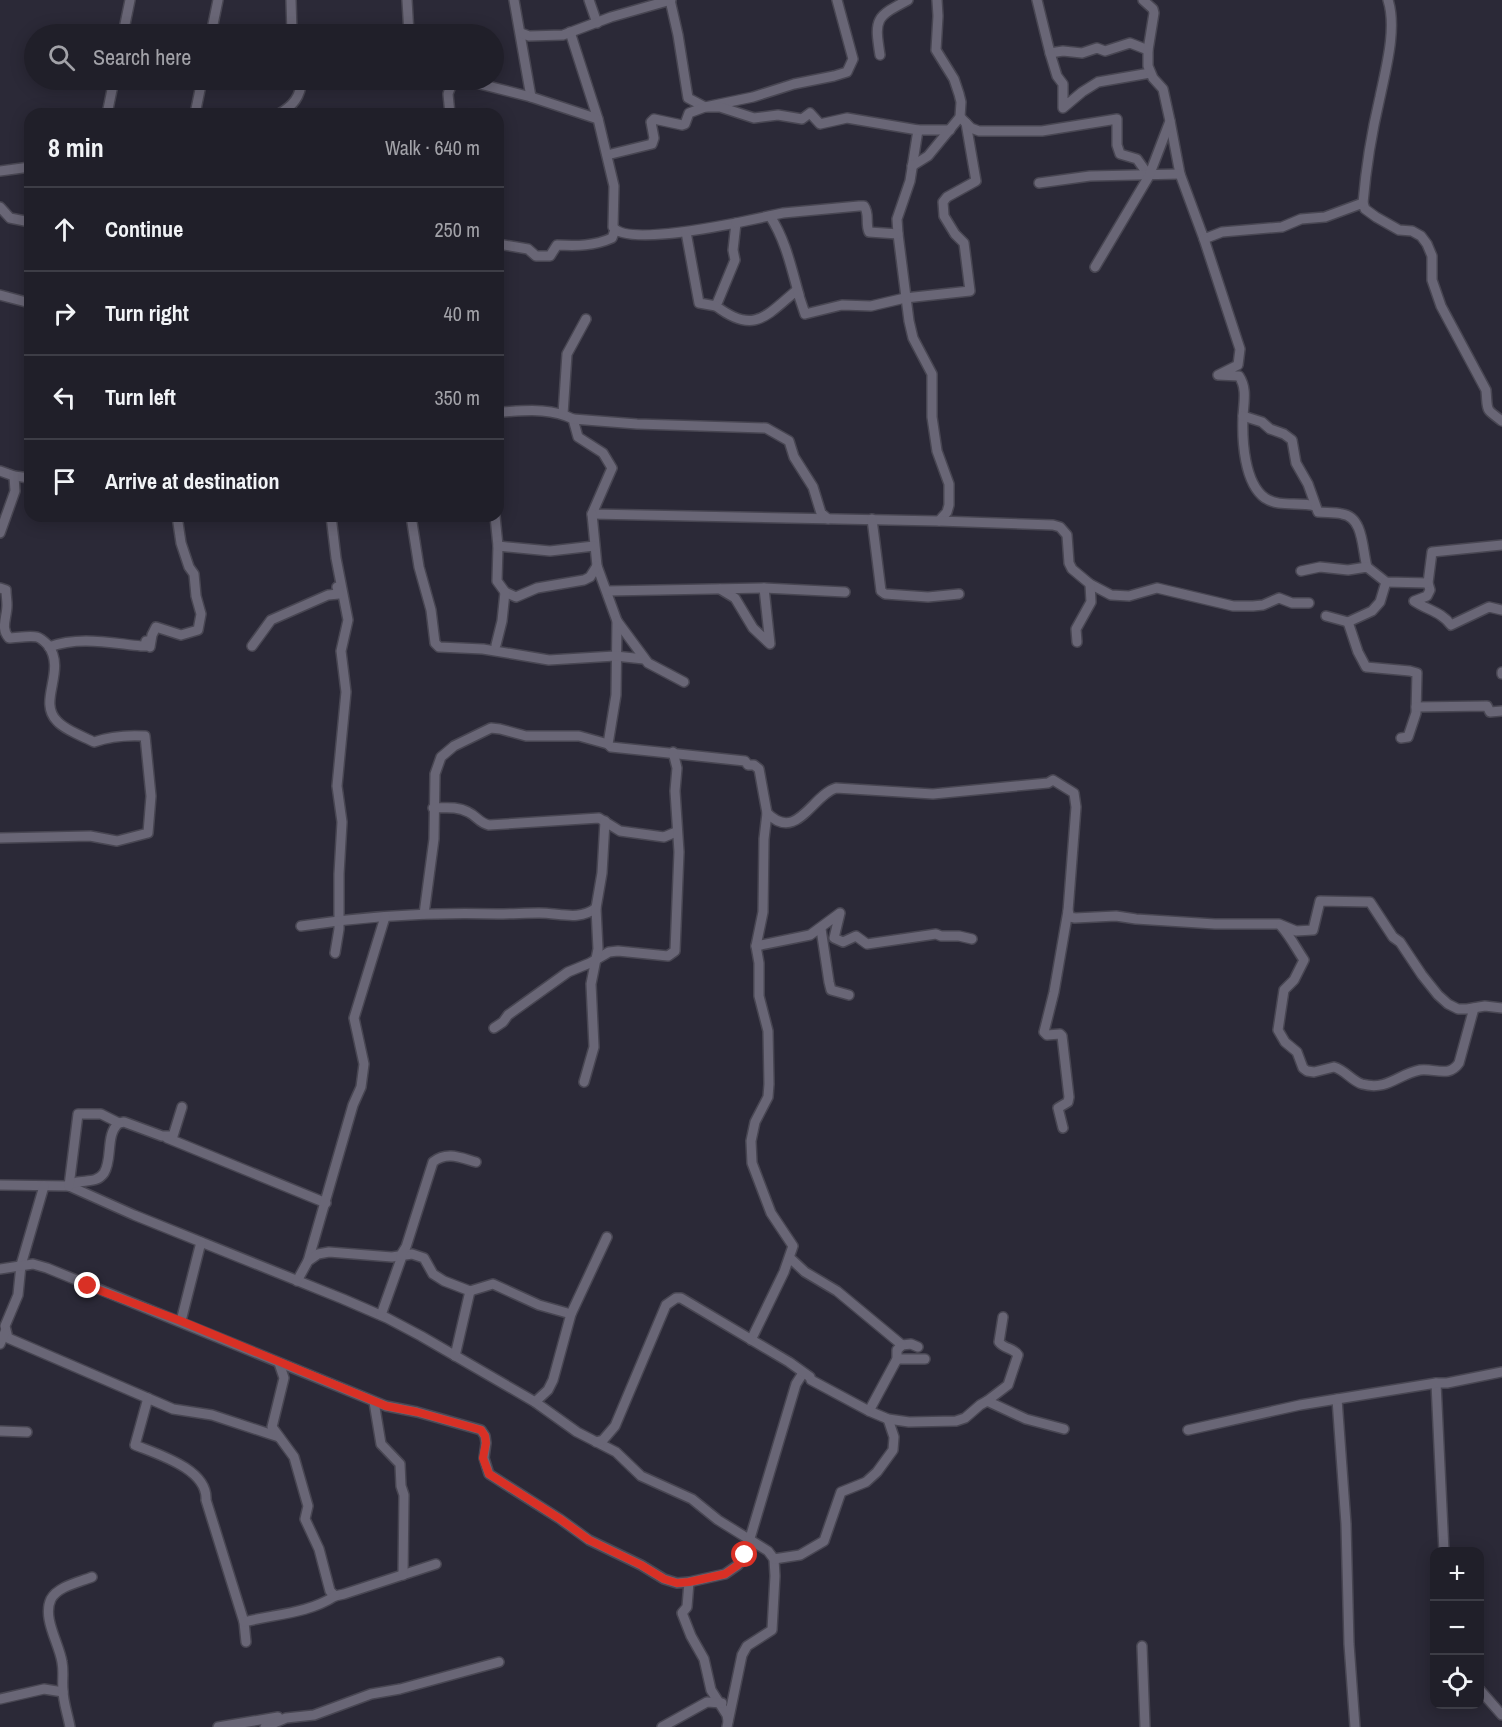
<!DOCTYPE html>
<html lang="en">
<head>
<meta charset="utf-8">
<style>
  body { margin:0; font-family:"Archivo Narrow",sans-serif; background:#2d2c35; color:#f1f3f6 }
  .controls { position:absolute; right:18px; bottom:18px; display:grid; overflow:hidden; border-radius:12px; box-shadow:0 3px 15px #0003 }
  .controls button { width:54px; height:54px; display:grid; place-items:center; padding:0; border:0; border-bottom:2px solid #3d3d46; background:#201f29; color:#f1f3f6; font:30px sans-serif }
  .stop { position:absolute; width:18px; height:18px; margin:-14px; border:4px solid #d93025; border-radius:50%; background:#fff }
  .stop.end { background:#d93025; border-color:#fff; box-shadow:0 2px 6px #0008 }
  .list { margin:0; padding:0; list-style:none }
  h2 { display:flex; justify-content:space-between; align-items:center; height:78px; margin:0; padding:0 24px; font-size:26px }
  h2 small { font-size:20px; font-weight:400; color:#a2a2a8 }
  .list li { display:grid; grid-template-columns:39px 1fr auto; gap:18px; align-items:center; box-sizing:border-box; height:84px; padding:0 24px; border-top:2px solid #3d3d46 }
  .list b { display:block; font-size:22px; white-space:nowrap }
  .list em { font-size:20px; font-style:normal; color:#a2a2a8 }
  .icon { flex:none; width:33px; height:33px; fill:none; stroke:currentColor; stroke-width:2; stroke-linecap:round; stroke-linejoin:round }
  .map { position:relative; flex:none; width:1502px; height:1727px; overflow:hidden }
  .search { position:absolute; background:#201f29; box-shadow:0 3px 15px #0003; left:24px; top:24px; width:480px; height:66px; display:flex; align-items:center; gap:15px; box-sizing:border-box; padding:0 21px; border-radius:33px; color:#a2a2a8; font-size:22px }
  .panel { position:absolute; background:#201f29; box-shadow:0 3px 15px #0003; left:24px; top:108px; width:480px; height:414px; border-radius:18px }
  .map>svg:first-child { display:block }
  .lines { fill:none; stroke-linecap:round; stroke-linejoin:round }
  .minor-casing { stroke:#484652; stroke-width:12 }
  .minor { stroke:#696676; stroke-width:9 }
  .route { stroke:#d93025; stroke-width:8 }
</style>
</head>
<body>
<div class="map">
<svg width="1502" height="1727" viewBox="0 0 1502 1727">
  <rect width="100%" height="100%" fill="#2b2937"/>
  <g class="lines">
    <!-- minor casing -->
    <g class="minor-casing">
      <g id="minor">
        <polyline points="291,0 292,34"/>
        <polyline points="407,0 409,34"/>
        <polyline points="514,0 531,97"/>
        <polyline points="589,0 597,23"/>
        <polyline points="670,0 678,35 688,98 705,107 753,97 794,84 834,76 847,72 853,59 837,0"/>
        <polyline points="1037,0 1050,53 1063,51 1082,53 1097,48 1105,51 1130,43 1148,50"/>
        <polyline points="570,32 598,119"/>
        <polyline points="521,33 529,36 563,35 611,17 671,0"/>
        <polyline points="123,34 130,0"/>
        <polyline points="211,34 218,0"/>
        <polyline points="1050,53 1057,76 1063,84 1063,108 1082,92 1098,82 1150,73"/>
        <path d="M880,55C874,18 876,17 908,0"/>
        <path d="M464,80L531,97L598,119L614,186L613,227C626,245 714,227 736,223L733,250L735,260L716,306C754,335 766,316 797,290L805,314L842,305L871,306L905,298L970,291L964,243L955,234L944,216L943,202L947,197L976,181L966,123"/>
        <polyline points="107,114 114,80"/>
        <polyline points="195,114 202,80"/>
        <path d="M279,114C294,105 300,97 302,80"/>
        <polyline points="450,114 448,94 453,80"/>
        <polyline points="960,117 971,128 979,131 1042,131 1117,119 1117,145 1120,154 1137,159 1149,176"/>
        <path d="M1170,121L1180,174L1204,239L1222,232L1282,227L1301,219L1325,217L1363,203L1365,209L1376,217L1399,230L1412,231L1421,236L1427,244L1432,256V280L1441,306L1486,390C1488,411 1484,408 1502,421"/>
        <polyline points="918,130 910,181 897,219 898,234 909,321 913,338 932,374 932,417 937,451 949,484 949,505 947,512 939,521"/>
        <polyline points="607,155 652,144 654,138 651,122 654,119 682,125 685,124 689,113 705,107 720,107 754,118 778,115 802,119 810,113 820,124 847,118 918,130 950,130"/>
        <polyline points="912,166 928,156 960,117 961,102 959,94 954,79 936,50 938,16 937,0"/>
        <polyline points="0,171 30,167"/>
        <polyline points="1039,183 1090,176 1180,174"/>
        <path d="M1363,203C1366,167 1372,131 1380,97C1386,68 1397,28 1388,0"/>
        <polyline points="0,207 10,218 30,222"/>
        <path d="M770,216C786,241 791,267 799,295"/>
        <path d="M736,223L783,213L859,206H864C870,214 865,223 869,232L898,234"/>
        <polyline points="686,232 699,303 716,306"/>
        <path d="M1204,239L1240,349L1238,365L1218,375L1239,376C1247,388 1244,401 1243,416C1242,440 1244,483 1265,498C1280,508 1299,501 1315,506"/>
        <path d="M498,244L528,249L536,256H550L557,245C577,246 594,246 612,238L615,230"/>
        <polyline points="1095,267 1149,176 1170,121 1163,89 1153,78 1148,66 1148,50 1154,13 1153,9 1143,0"/>
        <polyline points="0,295 30,303"/>
        <path d="M498,412C523,411 550,407 573,419L578,437L603,453L612,468L592,514L939,521L1053,525L1060,527L1067,535L1069,563L1072,569L1090,584L1111,595L1129,596L1157,588L1233,606H1253L1263,605L1279,598L1292,603H1309"/>
        <polyline points="563,414 567,354 586,319"/>
        <path d="M1243,416L1262,422L1270,429L1284,434L1292,440L1296,463L1308,484L1318,512C1326,513 1334,512 1342,514C1364,517 1362,550 1367,567"/>
        <polyline points="573,419 637,424 766,428 789,441 794,457 813,487 821,513 828,519"/>
        <polyline points="0,471 14,476 30,478"/>
        <polyline points="592,514 597,566 617,621 616,695 608,744 611,747 745,761 748,765 754,765 759,769 767,813 764,839 763,912 756,946 759,963 759,996 768,1031 769,1084 768,1097 755,1122 751,1141 752,1163 771,1213 793,1246 784,1272 751,1340"/>
        <polyline points="331,516 336,558 348,620 341,651 346,692 337,786 342,822 339,874 339,929 335,953"/>
        <polyline points="411,516 419,567 431,610 435,643 439,647 483,649 549,660 615,656 644,659"/>
        <polyline points="495,516 498,546 497,581 505,592 516,597 537,588 584,580 590,577 597,566"/>
        <polyline points="872,519 881,591 885,594 928,597 959,594"/>
        <polyline points="0,533 15,491 14,476"/>
        <path d="M1502,545L1432,552L1428,583L1430,590L1427,596L1414,601C1427,610 1442,612 1451,625L1489,607L1502,610"/>
        <polyline points="498,546 550,551 594,546"/>
        <polyline points="1301,571 1320,567 1348,570 1367,567 1386,582 1428,583"/>
        <path d="M0,588L6,590C6,595 7,600 7,605C7,618 0,628 9,638C17,638 29,635 37,637C41,638 45,642 48,645C67,671 37,701 57,721C65,730 82,736 94,742C111,736 128,735 145,736L151,796L148,833L117,841L90,836L0,838"/>
        <polyline points="720,589 735,598 753,628 770,644 764,588"/>
        <polyline points="607,591 764,588 845,592"/>
        <polyline points="1326,616 1348,622 1372,611 1380,602 1386,582"/>
        <polyline points="617,621 648,663 684,682"/>
        <polyline points="1348,622 1358,652 1366,667 1410,671 1417,673 1416,713 1408,737 1401,738"/>
        <polyline points="1077,642 1076,629 1091,602 1090,584"/>
        <polyline points="496,645 502,621 505,592"/>
        <polyline points="252,646 271,620 328,595 339,594 337,587"/>
        <path d="M49,647C79,636 110,643 141,646H145L146,641L150,647L152,635L156,627L181,635L198,630L201,614L196,596L194,574L189,567L181,543L177,516"/>
        <polyline points="1502,672 1502,674"/>
        <polyline points="1416,707 1487,706 1490,712 1502,711"/>
        <path d="M433,808C445,808 457,806 468,812C477,816 479,823 489,825L599,818L620,831L664,837L676,832"/>
        <path d="M767,813C797,843 812,795 836,788L933,794L1048,783L1053,780L1074,793L1076,807L1068,911L1054,992L1044,1032L1047,1035L1060,1034L1062,1036L1069,1097L1068,1102L1058,1108L1063,1128"/>
        <polyline points="1068,911 1070,917 1075,918 1116,916 1136,919 1215,924 1279,924 1296,931 1313,930 1320,901 1370,902 1393,937 1400,942 1422,975 1438,995 1448,1004 1458,1009 1467,1009 1485,1006 1502,1008"/>
        <polyline points="424,914 434,839 435,774 441,757 454,746 491,728 500,729 526,736 579,736 608,744"/>
        <path d="M301,926C366,916 432,912 498,914C512,914 526,913 539,913C560,913 579,921 596,908"/>
        <path d="M1281,926C1290,936 1296,948 1304,960L1294,980L1284,990L1278,1030L1285,1042L1297,1052L1303,1068L1307,1071L1314,1072L1334,1067C1345,1070 1352,1081 1362,1084C1388,1091 1398,1074 1420,1070C1435,1068 1449,1078 1459,1063L1474,1008"/>
        <polyline points="821,929 829,982 831,990 849,995"/>
        <polyline points="756,946 810,935 840,913 834,938 843,942 856,936 867,944 936,934 941,936 959,936 972,939"/>
        <polyline points="494,1028 503,1022 508,1015 568,972 590,963 609,952 618,951 668,956 675,951 679,852 675,791 677,768 673,752"/>
        <polyline points="584,1082 594,1047 591,984 598,949 596,908 602,873 605,821"/>
        <polyline points="167,1138 326,1203"/>
        <polyline points="0,1185 69,1186 134,1215 343,1299 387,1318 421,1336 535,1402 577,1432 616,1452 641,1476 692,1499 718,1520 768,1551 774,1559 775,1576 772,1630 747,1646 742,1655 727,1727"/>
        <polyline points="44,1186 21,1265 18,1295 5,1326 8,1338 173,1409 212,1415 279,1437"/>
        <path d="M69,1186C79,1177 95,1186 104,1173C113,1159 105,1134 119,1123L124,1122L162,1136H173L182,1107"/>
        <polyline points="69,1186 78,1114 101,1114 119,1123"/>
        <polyline points="790,1258 805,1272 837,1291 902,1345 911,1344 918,1347"/>
        <polyline points="308,1261 353,1105 361,1087 364,1064 354,1018 385,917"/>
        <polyline points="0,1269 33,1264 47,1268 386,1406 417,1412 481,1430 485,1436 486,1443 484,1458 489,1474 560,1519 589,1540 641,1565 664,1579 677,1583 689,1582 725,1574 738,1565 745,1555 796,1384 803,1373"/>
        <polyline points="297,1281 308,1261 318,1254 329,1252 392,1257 412,1254 424,1258 433,1274 444,1281 470,1291 493,1284 539,1305 571,1314"/>
        <path d="M381,1315L401,1259V1255L406,1247L433,1162C447,1151 461,1158 476,1162"/>
        <polyline points="181,1321 201,1242"/>
        <polyline points="0,1344 5,1332"/>
        <polyline points="455,1356 470,1291"/>
        <polyline points="897,1359 925,1359"/>
        <polyline points="279,1363 284,1378 272,1427 294,1457 308,1506 305,1519 319,1549 330,1591 335,1596 344,1594 436,1564"/>
        <polyline points="1436,1383 1444,1552"/>
        <path d="M148,1398L135,1445C157,1454 208,1469 206,1500L244,1622L246,1642"/>
        <polyline points="1337,1399 1346,1524 1349,1644 1355,1727"/>
        <path d="M987,1401L1008,1385L1018,1355C1014,1348 1004,1349 999,1342L1003,1317"/>
        <polyline points="374,1402 381,1444 400,1464 401,1486 404,1495 403,1575"/>
        <polyline points="535,1402 548,1390 553,1380 571,1314 607,1237"/>
        <polyline points="869,1411 897,1359 897,1350 902,1345"/>
        <polyline points="1188,1430 1300,1405 1436,1383 1447,1383 1502,1372"/>
        <polyline points="0,1431 27,1432"/>
        <polyline points="596,1442 603,1440 615,1426 666,1305 676,1298 681,1298 789,1362 810,1377 811,1380 869,1411 888,1419 909,1422 956,1421 965,1418 980,1405 987,1401 1026,1419 1064,1429"/>
        <polyline points="774,1559 800,1555 824,1541 841,1492 866,1482 877,1472 893,1450 894,1437 888,1419"/>
        <polyline points="689,1582 687,1607 682,1613 691,1636 704,1659 711,1690 727,1715 728,1721"/>
        <path d="M244,1622C275,1614 307,1614 335,1596"/>
        <polyline points="1142,1646 1145,1727"/>
        <polyline points="1480,1690 1502,1715"/>
        <polyline points="0,1699 44,1689 63,1692"/>
        <path d="M70,1727C68,1715 63,1702 63,1690C62,1680 64,1672 62,1662C59,1643 42,1618 51,1599C58,1586 80,1582 92,1577"/>
        <polyline points="218,1727 278,1717"/>
        <polyline points="265,1727 286,1718 314,1715 371,1694 400,1689 499,1662"/>
        <polyline points="662,1727 707,1702 722,1703"/>
      </g>
    </g>
    <!-- minor -->
    <use href="#minor" class="minor"/>
  </g>
  <g class="lines">
    <!-- route -->
    <polyline class="route" points="88,1286 181,1321 386,1406 417,1412 481,1430 485,1436 486,1443 483,1458 489,1474 560,1519 589,1540 641,1565 664,1579 677,1583 689,1582 725,1574 738,1565 745,1555"/>
  </g>
</svg>
<div class="controls">
<button>+</button>
<button>−</button>
<button><svg class="icon" aria-label="locate" viewBox="0 0 24 24"><circle cx="12" cy="12" r="6"/><path d="M12 2v4M12 18v4M2 12h4M18 12h4"/></svg></button>
</div>
<div class="stop" style="left:745px;top:1555px"></div>
<div class="stop end" style="left:88px;top:1286px"></div>
<div class="search"><svg class="icon" aria-label="search" viewBox="0 0 24 24"><circle cx="10" cy="10" r="6"/><path d="M15 15l6 6"/></svg>Search here</div>
<section class="panel">
<h2>8 min<small>Walk · 640 m</small></h2>
<ul class="list">
<li><svg class="icon" aria-label="ahead" viewBox="0 0 24 24"><path d="M12 20V5M6 11l6-6 6 6"/></svg><div><b>Continue</b></div><em>250 m</em></li>
<li><svg class="icon" aria-label="right" viewBox="0 0 24 24"><path d="M7 20v-9h11M14 6l5 5-5 5"/></svg><div><b>Turn right</b></div><em>40 m</em></li>
<li><svg class="icon" aria-label="left" viewBox="0 0 24 24"><path d="M17 20v-9H6M10 6l-5 5 5 5"/></svg><div><b>Turn left</b></div><em>350 m</em></li>
<li><svg class="icon" aria-label="arrive" viewBox="0 0 24 24"><path d="M6 21V4h12l-3 4 3 4H6"/></svg><div><b>Arrive at destination</b></div></li>
</ul>
</section>
</div>
</body>
</html>
